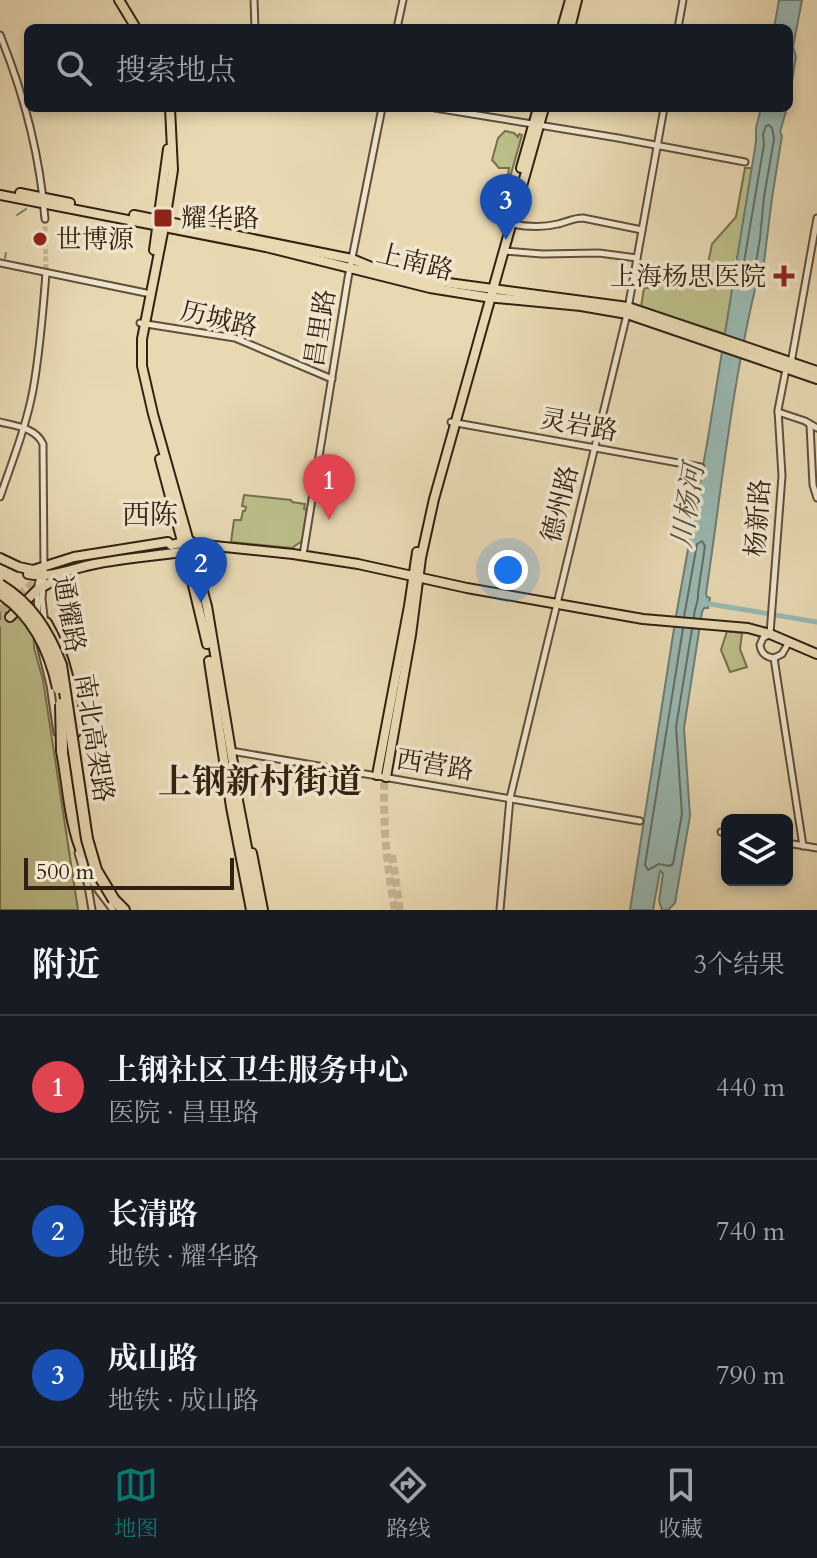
<!DOCTYPE html>
<html lang="zh">
<head>
<meta charset="utf-8">
<style>
  body { margin:0; font-family:Cardo,"Noto Serif SC",serif; background:#20242c; color:#f1f3f6 }
  .controls { position:absolute; right:24px; bottom:24px; display:grid; overflow:hidden; border-radius:12px; box-shadow:0 4px 12px #0003 }
  .controls button { width:72px; height:72px; display:grid; place-items:center; padding:0; border:0; border-bottom:2px solid #363941; background:#171b24; color:#f1f3f6; font:40px sans-serif }
  .scale { position:absolute; left:24px; bottom:20px; width:210px; box-sizing:border-box; padding-left:8px; border:4px solid #322112; border-top:0; font-size:22px; line-height:28px; white-space:nowrap; color:#322112; -webkit-text-stroke:6px #f0e6ce; paint-order:stroke }
  .you { position:absolute; left:508px; top:570px; width:28px; height:28px; margin:-20px; border:6px solid #fff; border-radius:50%; background:#1a73e8; box-shadow:0 0 0 12px #1a73e833 }
  .badge { display:grid; place-items:center; width:52px; height:52px; border-radius:50%; background:#0f766e; color:#fff; font-size:26px; font-weight:700 }
  .pin { position:absolute; translate:-50% -66px; filter:drop-shadow(0 2px 4px #0008) }
  .pin::after { content:''; position:absolute; top:42px; width:28px; height:24px; background:inherit; clip-path:polygon(0 0,100% 0,50% 100%) }
  .list { margin:0; padding:0; list-style:none }
  h2 { display:flex; justify-content:space-between; align-items:center; height:104px; margin:0; padding:0 32px; font-size:34px }
  h2 small { font-size:26px; font-weight:400; color:#9ea1a6 }
  .list li { display:grid; grid-template-columns:52px 1fr auto; gap:24px; align-items:center; box-sizing:border-box; height:144px; padding:0 32px; border-top:2px solid #363941 }
  .list b { display:block; font-size:30px; white-space:nowrap }
  .list p { margin:0; font-size:26px; white-space:nowrap; color:#9ea1a6 }
  .list em { font-size:26px; font-style:normal; color:#9ea1a6 }
  .icon { flex:none; width:44px; height:44px; fill:none; stroke:currentColor; stroke-width:2; stroke-linecap:round; stroke-linejoin:round }
  .map { position:relative; flex:none; width:817px; height:910px; overflow:hidden }
  .search { position:absolute; background:#171b24; box-shadow:0 4px 12px #0003; left:24px; right:24px; top:24px; height:88px; display:flex; align-items:center; gap:20px; box-sizing:border-box; padding:0 28px; border-radius:12px; color:#9ea1a6; font-size:30px }
  .sheet { height:536px; background:#171b24 }
  nav { display:flex; justify-content:space-around; align-items:center; box-sizing:border-box; height:112px; border-top:2px solid #363941; background:#171b24; font-size:22px; color:#9ea1a6 }
  nav a { display:grid; justify-items:center; gap:4px }
  nav .on { color:#0f766e }
  .map>svg:first-child { display:block }
  .green { fill:#bbbe89; stroke:#76704e; stroke-width:2 }
  .water { fill:#98b9b3; stroke:#6f7c73; stroke-width:2 }
  .lines { fill:none; stroke-linecap:round; stroke-linejoin:round }
  .shore { stroke:#656d62; stroke-width:2 }
  .stream { stroke:#6f7c73; stroke-width:2 }
  .river { stroke:#98b9b3; stroke-width:5 }
  .minor-tunnel { stroke:#c4b493; stroke-width:5; stroke-dasharray:5 2.5; stroke-linecap:butt }
  .major-tunnel { stroke:#c4b493; stroke-width:8; stroke-dasharray:8 4; stroke-linecap:butt }
  .minor-casing { stroke:#604f3a; stroke-width:9 }
  .major-casing { stroke:#322112; stroke-width:12 }
  .highway-casing { stroke:#322112; stroke-width:14 }
  .minor { stroke:#f0e6ce; stroke-width:5 }
  .major { stroke:#e8d9b3; stroke-width:8 }
  .highway { stroke:#e8d9b3; stroke-width:10 }
  .highway-bridge-casing { stroke:#322112; stroke-width:14; stroke-linecap:butt }
  .highway-bridge { stroke:#e8d9b3; stroke-width:10 }
  .poi-dot { fill:#8f2418; stroke:#f0e6ce; stroke-width:3 }
  .labels { text-anchor:middle; dominant-baseline:central; stroke-width:7; stroke-linejoin:round; paint-order:stroke }
  .poi-label { font-size:26px; fill:#322112; stroke:#f0e6ce; text-anchor:start }
  .street-label { font-size:26px; fill:#322112; stroke:#f0e6ce }
  .water-label { font-size:28px; font-style:italic; fill:#514f42; stroke:#f0e6ce }
  .neighbourhood-label { font-size:28px; fill:#322112; stroke:#f0e6ce }
  .district-label { font-size:34px; font-weight:bold; fill:#322112; stroke:#f0e6ce }
</style>
</head>
<body>
<div class="map">
<svg width="817" height="910" viewBox="0 0 817 910">
  <rect width="100%" height="100%" fill="#e8d9b3"/>
  <filter id="stains"><feTurbulence type="fractalNoise" baseFrequency=".0025" numOctaves="4"/><feColorMatrix values="0 0 0 0 .2 0 0 0 0 .09 0 0 0 0 .02 0 0 0 .5 -.17"/></filter>
  <radialGradient id="worn" r=".72"><stop offset=".6" stop-color="#630" stop-opacity="0"/><stop offset="1" stop-color="#630" stop-opacity=".3"/></radialGradient>
  <!-- green -->
  <g class="green">
    <polygon points="505,131 514,133 518,137 519,134 522,135 511,174 508,174 509,168 499,168 492,160 498,138"/>
    <path d="M745,168H752L725,334L641,307L644,288H648L651,275C671,279 688,286 706,273L712,244L736,217Z"/>
    <polygon points="244,495 291,500 292,502 305,504 304,509 307,510 302,541 292,548 231,542 234,520 241,520 243,511 245,511 246,507 242,506"/>
    <path d="M30,605L33,607L34,648L43,680L78,910H0V606C6,610 7,617 13,620Z"/>
    <polygon points="727,631 742,633 740,649 747,667 730,672 721,650"/>
  </g>
  <!-- water -->
  <g class="water">
    <polygon points="779,0 802,0 793,47 796,57 789,98 789,28 774,28"/>
    <path d="M761,108H787L780,132L782,136L772,198L764,262L761,265C733,373 722,485 706,594L707,597L710,598L708,608H704L702,612L684,728L690,816L675,903L668,910H662L659,901L663,873L660,871L653,910H630L676,616L708,438L756,142V128Z"/>
  </g>
  <g class="lines">
    <!-- shore -->
    <g class="shore">
      <polygon points="769,125 772,128 774,139 764,197 760,238 757,257 750,276 746,279 742,274 764,144 763,134 766,126"/>
      <path d="M684,617L697,544L702,541L705,546L698,593C699,603 694,607 694,617"/>
      <polyline points="683,628 645,865 648,870 659,864 669,866 673,864 682,814 676,727 692,629"/>
    </g>
    <!-- stream -->
    <g class="stream">
      <polyline points="17,215 26,209"/>
      <polyline points="5,258 6,253"/>
    </g>
    <!-- river -->
    <polyline class="river" points="704,603 817,622"/>
    <!-- minor-tunnel -->
    <polyline class="minor-tunnel" points="45,219 46,273"/>
    <!-- major-tunnel -->
    <g class="major-tunnel">
      <polyline points="0,611 44,574 58,568"/>
      <polyline points="0,626 10,617"/>
      <path d="M389,734C380,793 384,852 395,910"/>
      <polyline points="392,855 400,910"/>
    </g>
    <!-- minor casing -->
    <g class="minor-casing">
      <g id="minor">
        <polyline points="254,0 255,28"/>
        <polyline points="397,28 403,0"/>
        <polyline points="678,28 683,0"/>
        <path d="M0,35C24,94 40,156 45,219"/>
        <polyline points="435,108 618,138 745,162"/>
        <path d="M512,224C527,227 542,228 558,224C567,222 573,218 583,218L642,230"/>
        <polyline points="504,251 542,254 599,253 637,258"/>
        <polyline points="0,263 146,293"/>
        <polyline points="140,323 235,338 332,379"/>
        <polyline points="791,363 817,218"/>
        <polyline points="778,412 805,421 817,428"/>
        <path d="M0,422C16,426 36,428 43,444L44,572L42,599L45,624"/>
        <polyline points="451,422 701,467"/>
        <polyline points="810,425 813,485 817,498"/>
        <path d="M0,497C12,462 26,427 33,390C40,351 43,312 46,273"/>
        <polyline points="303,555 348,278 382,108"/>
        <polyline points="38,617 37,590 40,576"/>
        <polyline points="40,645 50,685 57,733"/>
        <path d="M774,658C765,657 761,653 760,645L763,638L770,634L782,476L778,410L786,369"/>
        <polyline points="774,658 803,846"/>
        <polyline points="774,658 782,654 789,642"/>
        <polyline points="231,751 640,821"/>
        <polyline points="721,832 727,833"/>
        <polyline points="787,843 817,848"/>
        <polyline points="78,853 88,886 92,910"/>
        <polyline points="83,855 92,882 113,910"/>
        <polyline points="500,910 510,798 627,314 664,108"/>
      </g>
    </g>
    <!-- major casing -->
    <g class="major-casing">
      <g id="major">
        <polyline points="119,0 136,28"/>
        <polyline points="562,28 570,0"/>
        <polyline points="570,28 577,0"/>
        <polyline points="170,108 173,170 164,227 142,339 142,366 153,414 207,606 234,769"/>
        <polyline points="521,168 538,108"/>
        <polyline points="20,193 70,203"/>
        <polyline points="0,195 266,247 430,288 486,297 581,306 627,314 817,379"/>
        <polyline points="134,215 352,259 374,268 426,280 628,307 817,371"/>
        <polyline points="154,250 168,149"/>
        <polyline points="160,459 187,560 207,644"/>
        <polyline points="0,558 19,567 33,570 74,557 168,542 171,545 190,541 195,544 293,554 358,564 467,588 643,619 748,628 770,634 817,654"/>
        <path d="M28,574C50,579 73,568 95,564C125,558 157,556 187,551"/>
        <polyline points="10,617 37,590 62,576"/>
        <polyline points="209,661 231,807 251,910"/>
        <polyline points="377,775 409,606 417,552"/>
        <polyline points="386,777 411,635 421,558 434,499 544,108"/>
        <polyline points="252,853 263,910"/>
      </g>
    </g>
    <!-- highway casing -->
    <g class="highway-casing">
      <g id="highway">
        <path d="M46,623C66,657 72,693 75,732"/>
        <path d="M62,751C68,782 70,825 83,853"/>
        <polyline points="233,766 234,785 258,910"/>
        <polyline points="114,900 124,910"/>
      </g>
    </g>
    <!-- minor -->
    <use href="#minor" class="minor"/>
    <!-- major -->
    <use href="#major" class="major"/>
    <!-- highway -->
    <use href="#highway" class="highway"/>
    <!-- highway-bridge casing -->
    <g class="highway-bridge-casing">
      <g id="highway-bridge">
        <path d="M0,585C31,604 48,631 61,665L87,839L96,870L114,900"/>
        <path d="M0,593C33,615 50,650 58,688"/>
        <polyline points="61,704 62,751"/>
      </g>
    </g>
    <!-- highway-bridge -->
    <use href="#highway-bridge" class="highway-bridge"/>
  </g>
  <!-- markers -->
  <g class="poi-dot">
    <rect x="153" y="208" width="20" height="20" rx="4"/>
    <circle cx="40" cy="239" r="8"/>
    <path d="M780 264h8v8h8v8h-8v8h-8v-8h-8v-8h8z"/>
  </g>
  <g class="labels">
    <!-- poi labels -->
    <g class="poi-label">
      <text x="181" y="218">耀华路</text>
      <text x="56" y="239">世博源</text>
      <text x="766" y="276" text-anchor="end">上海杨思医院</text>
    </g>
    <!-- street labels -->
    <g class="street-label">
      <text transform="translate(415 262) rotate(14)">上南路</text>
      <text transform="translate(219 319) rotate(13)">历城路</text>
      <text transform="translate(320 328) rotate(-81)">昌里路</text>
      <text transform="translate(579 425) rotate(10)">灵岩路</text>
      <text transform="translate(560 504) rotate(-76)">德州路</text>
      <text transform="translate(758 518) rotate(-86)">杨新路</text>
      <text transform="translate(69 614) rotate(80)">通耀路</text>
      <text transform="translate(94 738) rotate(81)">南北高架路</text>
      <text transform="translate(435 765) rotate(9)">西营路</text>
    </g>
    <!-- water labels -->
    <g class="water-label">
      <text transform="translate(688 506) rotate(-81)">川杨河</text>
    </g>
    <!-- neighbourhood labels -->
    <g class="neighbourhood-label">
      <text x="150" y="515">西陈</text>
    </g>
    <!-- district labels -->
    <g class="district-label">
      <text x="260" y="782">上钢新村街道</text>
    </g>
  </g>
  <rect width="100%" height="100%" filter="url(#stains)"/>
  <rect width="100%" height="100%" fill="url(#worn)"/>
</svg>
<div class="controls">
<button><svg class="icon" aria-label="layers" viewBox="0 0 24 24"><path d="M12 4l9 5-9 5-9-5zM3 14l9 5 9-5"/></svg></button>
</div>
<div class="scale">500 m</div>
<div class="you"></div>
<div class="pin badge" style="left:329px;top:520px;background:#e0444e">1</div>
<div class="pin badge" style="left:201px;top:603px;background:#1a4fb4">2</div>
<div class="pin badge" style="left:506px;top:240px;background:#1a4fb4">3</div>
<div class="search"><svg class="icon" aria-label="search" viewBox="0 0 24 24"><circle cx="10" cy="10" r="6"/><path d="M15 15l6 6"/></svg>搜索地点</div>
</div>
<section class="sheet">
<h2>附近<small>3个结果</small></h2>
<ul class="list">
<li><span class="badge" style="background:#e0444e">1</span><div><b>上钢社区卫生服务中心</b><p>医院 · 昌里路</p></div><em>440 m</em></li>
<li><span class="badge" style="background:#1a4fb4">2</span><div><b>长清路</b><p>地铁 · 耀华路</p></div><em>740 m</em></li>
<li><span class="badge" style="background:#1a4fb4">3</span><div><b>成山路</b><p>地铁 · 成山路</p></div><em>790 m</em></li>
</ul>
</section>
<nav>
<a class="on"><svg class="icon" aria-label="map" viewBox="0 0 24 24"><path d="M3 6l6-2 6 2 6-2v14l-6 2-6-2-6 2zM9 4v14M15 6v14"/></svg>地图</a>
<a><svg class="icon" aria-label="directions" viewBox="0 0 24 24"><path d="M12 3l9 9-9 9-9-9zM9 14v-3h6M13 9l2 2-2 2"/></svg>路线</a>
<a><svg class="icon" aria-label="saved" viewBox="0 0 24 24"><path d="M7 4h10v16l-5-4-5 4z"/></svg>收藏</a>
</nav>
</body>
</html>
